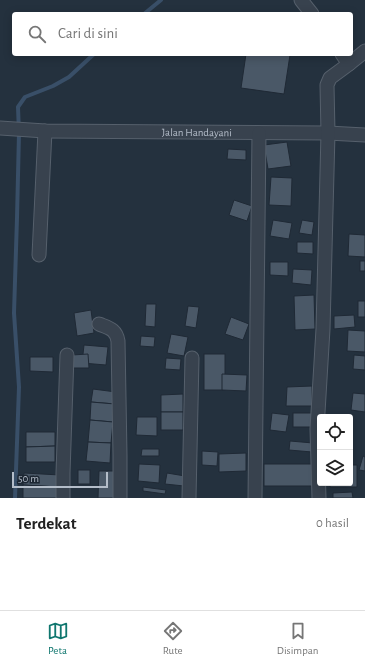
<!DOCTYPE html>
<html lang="id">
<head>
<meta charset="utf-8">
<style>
  body { margin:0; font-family:"Alegreya Sans",sans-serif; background:#f6f6f6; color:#222 }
  .controls { position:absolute; right:12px; bottom:12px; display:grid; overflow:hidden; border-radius:4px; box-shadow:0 2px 10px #0003 }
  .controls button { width:36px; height:36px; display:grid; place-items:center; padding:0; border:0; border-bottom:1px solid #e0e0e0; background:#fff; color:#222; font:20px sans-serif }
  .scale { position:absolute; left:12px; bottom:10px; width:96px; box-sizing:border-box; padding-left:4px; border:2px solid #b4bdc9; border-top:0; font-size:11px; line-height:14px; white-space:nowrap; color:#b4bdc9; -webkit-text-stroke:3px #1d2733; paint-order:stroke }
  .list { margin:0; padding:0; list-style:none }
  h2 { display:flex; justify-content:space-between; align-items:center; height:52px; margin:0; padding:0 16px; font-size:17px }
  h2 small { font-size:13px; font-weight:400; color:#767676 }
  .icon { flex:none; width:22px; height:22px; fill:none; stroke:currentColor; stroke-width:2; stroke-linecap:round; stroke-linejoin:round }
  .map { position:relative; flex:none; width:365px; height:498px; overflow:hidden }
  .search { position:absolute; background:#fff; box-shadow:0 2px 10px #0003; left:12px; right:12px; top:12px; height:44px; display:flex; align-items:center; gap:10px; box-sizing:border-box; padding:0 14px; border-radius:4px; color:#767676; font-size:15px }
  .sheet { height:112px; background:#fff }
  nav { display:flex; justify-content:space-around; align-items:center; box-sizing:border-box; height:56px; border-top:1px solid #e0e0e0; background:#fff; font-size:11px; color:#767676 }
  nav a { display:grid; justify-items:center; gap:2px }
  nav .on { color:#0f766e }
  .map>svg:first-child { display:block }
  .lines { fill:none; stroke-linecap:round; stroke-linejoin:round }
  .stream { stroke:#394f68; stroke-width:4 }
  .building { fill:#4a5867; stroke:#1f2935 }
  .minor-casing { stroke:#56606c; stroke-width:15 }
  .minor { stroke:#38424e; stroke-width:13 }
  .labels { text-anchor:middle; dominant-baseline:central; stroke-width:3; stroke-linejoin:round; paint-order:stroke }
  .street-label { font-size:11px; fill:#b4bdc9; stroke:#1d2733 }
</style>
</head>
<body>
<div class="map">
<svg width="365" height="498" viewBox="0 0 365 498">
  <rect width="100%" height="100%" fill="#24313e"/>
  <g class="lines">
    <!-- stream -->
    <g class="stream">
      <polyline points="144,14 161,0"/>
      <polyline points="15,498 19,387 14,313 17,218 19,133 18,107 25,97 53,86 69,77 94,54"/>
    </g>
  </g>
  <!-- building -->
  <g class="building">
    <polygon points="246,54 278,54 290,55 284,94 241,88"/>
    <polygon points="287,142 291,166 268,169 264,145"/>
    <polygon points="228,149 246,150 246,160 227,159"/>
    <polygon points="271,177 292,178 291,206 269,205"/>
    <polygon points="234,200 252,206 247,221 229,215"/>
    <polygon points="273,220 292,223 289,239 270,236"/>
    <polygon points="302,220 314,222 312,235 299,233"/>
    <polygon points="349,234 365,235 365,257 348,256"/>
    <polygon points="297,242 313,242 313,254 297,253"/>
    <rect x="360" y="261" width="5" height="10"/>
    <polygon points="270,262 288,262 288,276 270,275"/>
    <polygon points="293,269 312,270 311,285 292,283"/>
    <polygon points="314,295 315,329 295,330 294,296"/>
    <rect x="358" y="301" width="7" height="16"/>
    <polygon points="146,304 156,304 155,327 145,326"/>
    <polygon points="188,306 199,307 196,328 185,326"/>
    <polygon points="91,310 94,333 77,336 74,313"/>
    <polygon points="354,315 355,327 334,329 334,316"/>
    <polygon points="231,317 249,324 243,340 225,334"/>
    <polygon points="348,330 365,331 365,352 347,351"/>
    <polygon points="171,334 188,337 184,356 167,353"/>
    <polygon points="141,336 155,337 154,347 140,346"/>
    <polygon points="84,345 108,347 106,365 82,363"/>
    <polygon points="88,354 89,368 73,368 72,355"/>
    <rect x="204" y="354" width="21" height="36"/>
    <polygon points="354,355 365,356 365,370 353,369"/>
    <polygon points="30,357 53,357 53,372 30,371"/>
    <polygon points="166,358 181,359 180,370 165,369"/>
    <polygon points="222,374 247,375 246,391 222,390"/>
    <polygon points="312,386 312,406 286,406 287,387"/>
    <polygon points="93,389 116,392 115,404 91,402"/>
    <polygon points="353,393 365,394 365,412 351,410"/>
    <polygon points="183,394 183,412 161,412 161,395"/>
    <polygon points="91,402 115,404 113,422 90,420"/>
    <rect x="161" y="412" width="22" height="18"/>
    <polygon points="272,413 289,415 286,432 270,430"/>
    <rect x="293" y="413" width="19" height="14"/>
    <polygon points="137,417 157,417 157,436 136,435"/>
    <polygon points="90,420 113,422 111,443 88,442"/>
    <polygon points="26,432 55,432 55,446 26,447"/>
    <polygon points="290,441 313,443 312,452 289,450"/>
    <polygon points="88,442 111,443 110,463 86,461"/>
    <polygon points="55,446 55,462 26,462 26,447"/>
    <polygon points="142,449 159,449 159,456 141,456"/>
    <polygon points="202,451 218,452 217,466 202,465"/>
    <polygon points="246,453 246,471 219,472 219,454"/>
    <polygon points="363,456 365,457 365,471 359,470"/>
    <polygon points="139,464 160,465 159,483 138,481"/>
    <rect x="264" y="464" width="49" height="22"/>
    <polygon points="350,465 357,465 357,487 330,487 330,483 350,483"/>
    <rect x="78" y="470" width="12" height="14"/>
    <polygon points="99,471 120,471 120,498 98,498"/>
    <polygon points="24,473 60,475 59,487 23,485"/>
    <polygon points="167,473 185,476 184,486 165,484"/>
    <polygon points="23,485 59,487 58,498 23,498"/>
    <polygon points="143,487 166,490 165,494 143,491"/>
    <polygon points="352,492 353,498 333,498 333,493"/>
  </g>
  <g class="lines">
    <!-- minor casing -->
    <g class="minor-casing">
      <g id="minor">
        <polyline points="301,0 312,14"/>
        <polyline points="349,64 365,51"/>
        <path id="s1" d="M0,128L45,131L328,133L365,135"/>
        <polyline points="39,255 45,131"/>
        <path d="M99,324C109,328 116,329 118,341L120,455V498"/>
        <polyline points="63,498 63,473 67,355"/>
        <polyline points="189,498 192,358"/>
        <polyline points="255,498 259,133"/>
        <polyline points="319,498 317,429 323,329 328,133 327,85 330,78 349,64 342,54"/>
      </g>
    </g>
    <!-- minor -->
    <use href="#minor" class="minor"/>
  </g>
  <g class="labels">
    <!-- street labels -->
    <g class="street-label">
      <text stroke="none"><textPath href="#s1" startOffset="197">Jalan Handayani</textPath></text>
    </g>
  </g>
</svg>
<div class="controls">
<button><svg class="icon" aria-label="locate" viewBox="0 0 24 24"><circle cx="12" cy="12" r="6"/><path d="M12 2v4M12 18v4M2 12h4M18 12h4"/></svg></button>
<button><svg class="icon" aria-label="layers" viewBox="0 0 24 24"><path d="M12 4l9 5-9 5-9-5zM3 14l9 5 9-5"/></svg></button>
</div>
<div class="scale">50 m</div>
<div class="search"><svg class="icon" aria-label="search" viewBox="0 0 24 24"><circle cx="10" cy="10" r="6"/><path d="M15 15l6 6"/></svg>Cari di sini</div>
</div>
<section class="sheet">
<h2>Terdekat<small>0 hasil</small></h2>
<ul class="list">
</ul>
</section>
<nav>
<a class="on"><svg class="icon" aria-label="map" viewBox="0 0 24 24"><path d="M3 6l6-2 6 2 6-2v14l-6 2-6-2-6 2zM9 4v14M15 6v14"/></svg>Peta</a>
<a><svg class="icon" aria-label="directions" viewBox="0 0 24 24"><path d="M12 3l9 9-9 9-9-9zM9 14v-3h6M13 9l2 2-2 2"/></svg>Rute</a>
<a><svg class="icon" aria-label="saved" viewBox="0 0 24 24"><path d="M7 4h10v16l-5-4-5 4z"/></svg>Disimpan</a>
</nav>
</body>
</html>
